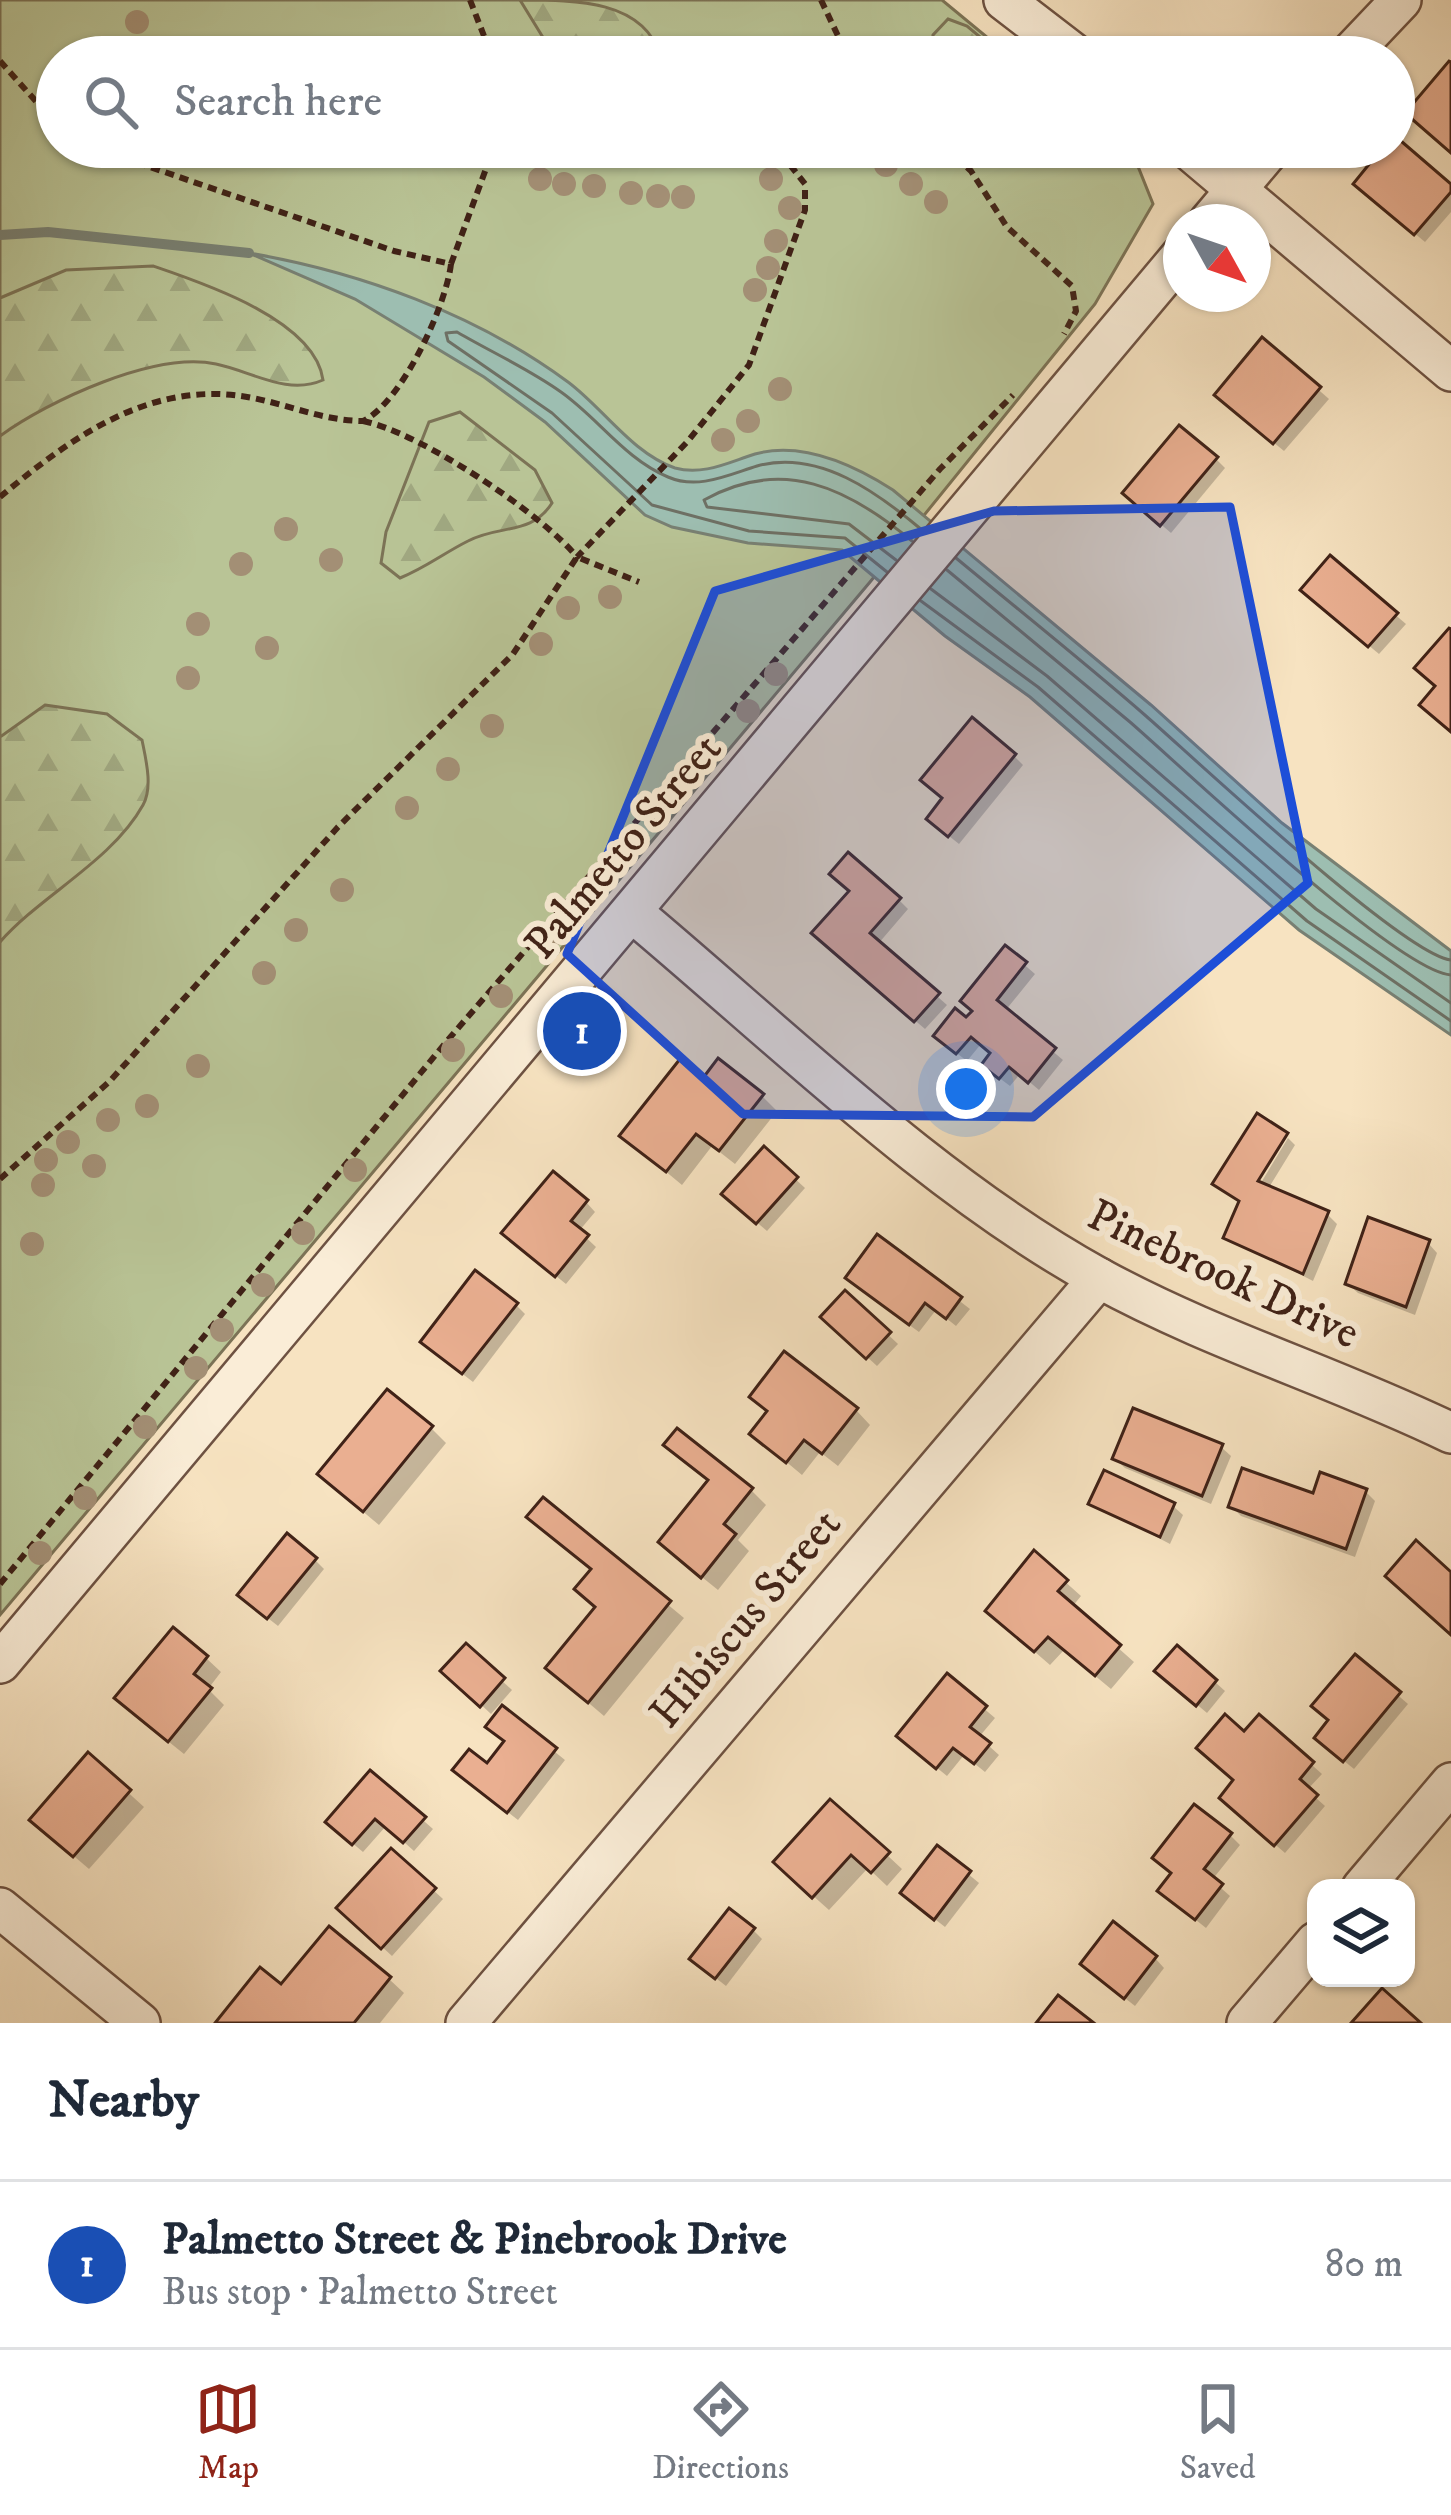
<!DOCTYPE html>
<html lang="en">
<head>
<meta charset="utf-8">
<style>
  body { margin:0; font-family:"IM FELL DW Pica",serif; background:#f6f6f7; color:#1f2937 }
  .controls { position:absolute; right:36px; bottom:36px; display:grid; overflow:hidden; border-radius:24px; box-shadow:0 3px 9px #0004 }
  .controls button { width:108px; height:108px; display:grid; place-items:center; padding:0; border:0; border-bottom:3px solid #e0e1e3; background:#fff; color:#1f2937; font:60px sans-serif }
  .compass { position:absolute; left:1163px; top:204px; width:108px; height:108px; border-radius:50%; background:#fff; box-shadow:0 3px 9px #0004; rotate:130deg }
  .you { position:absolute; left:966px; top:1089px; width:42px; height:42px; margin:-30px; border:9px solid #fff; border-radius:50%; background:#1a73e8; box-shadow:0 0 0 18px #1a73e833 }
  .badge { display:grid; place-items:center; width:78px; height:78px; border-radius:50%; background:#8f2418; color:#fff; font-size:39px; font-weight:700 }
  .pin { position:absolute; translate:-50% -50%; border:6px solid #fff; box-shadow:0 3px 12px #0006 }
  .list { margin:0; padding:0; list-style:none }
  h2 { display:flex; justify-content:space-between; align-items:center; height:156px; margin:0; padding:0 48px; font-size:51px }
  h2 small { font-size:39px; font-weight:400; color:#747a83 }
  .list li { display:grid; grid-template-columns:78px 1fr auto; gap:36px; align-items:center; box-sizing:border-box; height:168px; padding:0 48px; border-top:3px solid #e0e1e3 }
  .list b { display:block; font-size:45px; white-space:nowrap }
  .list p { margin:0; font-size:39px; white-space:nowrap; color:#747a83 }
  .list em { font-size:39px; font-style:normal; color:#747a83 }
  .icon { flex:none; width:66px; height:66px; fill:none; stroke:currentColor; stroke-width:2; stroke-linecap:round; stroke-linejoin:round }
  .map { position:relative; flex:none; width:1451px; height:2023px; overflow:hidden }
  .search { position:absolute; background:#fff; box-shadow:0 3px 9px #0004; left:36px; right:36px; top:36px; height:132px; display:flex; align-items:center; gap:30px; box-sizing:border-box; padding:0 42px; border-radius:66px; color:#747a83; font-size:45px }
  .sheet { height:324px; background:#fff }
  nav { display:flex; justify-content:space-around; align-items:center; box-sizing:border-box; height:168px; border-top:3px solid #e0e1e3; background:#fff; font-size:33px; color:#747a83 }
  nav a { display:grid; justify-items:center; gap:6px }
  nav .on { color:#8f2418 }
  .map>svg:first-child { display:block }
  .green { fill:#b9c496; stroke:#7c7356; stroke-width:3 }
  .forest { fill:url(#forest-firs); stroke:#7c7356; stroke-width:3 }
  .water { fill:#9dbeb1; stroke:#788073; stroke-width:3 }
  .shadow { fill:#0003 }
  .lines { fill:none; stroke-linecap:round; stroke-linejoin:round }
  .shore { stroke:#6e7064; stroke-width:3 }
  .stream { stroke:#788073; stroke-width:10 }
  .building { fill:#eaaf91; stroke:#402217; stroke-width:3 }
  .minor-casing { stroke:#6e5242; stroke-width:44 }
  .path { stroke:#402217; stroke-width:6; stroke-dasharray:9 6; stroke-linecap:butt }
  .minor { stroke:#faedd7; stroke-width:39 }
  .tree { fill:#a38f75 }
  .marked { fill:#1d4ed8; fill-opacity:0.2; stroke:#1d4ed8; stroke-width:9; stroke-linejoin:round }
  .labels { text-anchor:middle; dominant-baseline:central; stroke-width:12; stroke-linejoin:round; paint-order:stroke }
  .street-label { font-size:45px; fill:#402217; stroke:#faedd7 }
</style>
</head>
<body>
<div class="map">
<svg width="1451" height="2023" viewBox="0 0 1451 2023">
  <defs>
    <pattern id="forest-firs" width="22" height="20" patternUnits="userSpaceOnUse" patternTransform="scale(3)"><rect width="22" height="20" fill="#b9c496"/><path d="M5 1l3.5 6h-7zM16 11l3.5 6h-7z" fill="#a0a881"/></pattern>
  </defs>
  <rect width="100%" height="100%" fill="#f7e3c1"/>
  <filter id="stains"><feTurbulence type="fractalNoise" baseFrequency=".00167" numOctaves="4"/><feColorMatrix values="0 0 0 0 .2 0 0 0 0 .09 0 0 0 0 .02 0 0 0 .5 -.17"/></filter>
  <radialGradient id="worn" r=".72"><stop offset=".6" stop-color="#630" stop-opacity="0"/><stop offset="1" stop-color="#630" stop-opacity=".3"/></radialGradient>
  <!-- green -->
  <polygon class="green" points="0,0 942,0 1011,57 57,57 57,147 1121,147 1135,159 1153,204 1095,304 870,582 0,1615"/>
  <!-- forest -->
  <g class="forest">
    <path d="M520,0C577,0 644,0 661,57H555Z"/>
    <polygon points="948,19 967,26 1004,57 931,57 933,35"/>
    <path d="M153,266C203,283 315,320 323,380C287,396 251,371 216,364C155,351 48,401 0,436V298L66,270Z"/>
    <path d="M460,412L535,470L552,503C531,536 500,524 468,541C444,553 425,568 400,578L381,563L386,532L429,422Z"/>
    <path d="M45,705L107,714L142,740C146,760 153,787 143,805C112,861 40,896 0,942V737Z"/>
  </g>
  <!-- water -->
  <path class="water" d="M249,253C360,272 476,314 568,382C603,408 633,454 675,468C703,476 729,462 755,454C802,441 854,465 893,490L1151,705L1282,823L1451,951V1035L1299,930L1030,697L945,636L842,550L748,543L672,527L645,515L545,422L484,377L355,299Z"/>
  <!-- shadow -->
  <g class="shadow">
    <polygon points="1387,147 1451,188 1451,212 1425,242 1366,193"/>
    <polygon points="1263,341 1329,399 1284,451 1227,404"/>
    <polygon points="1216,459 1225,468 1171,533 1135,502"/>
    <polygon points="1330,559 1406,624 1379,654 1313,599"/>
    <polygon points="1014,756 1023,765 959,844 939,828"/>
    <polygon points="899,900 908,909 878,944 947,1005 925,1029 824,943"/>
    <polygon points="1006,949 1035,974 1005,1011 1063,1060 1039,1090 1020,1074 1010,1086 994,1074 993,1054 981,1044 967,1061 946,1045 967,1022"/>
    <polygon points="703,1082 762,1096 777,1111 735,1164 712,1146 682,1185 623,1136"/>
    <polygon points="1288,1138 1295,1145 1268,1189 1327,1214 1337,1224 1313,1281 1227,1237 1241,1203 1216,1183 1253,1196"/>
    <polygon points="764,1150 805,1188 767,1231 735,1203"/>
    <polygon points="586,1202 595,1212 579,1231 596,1247 566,1284 514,1242"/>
    <polygon points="878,1238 970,1309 956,1326 936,1310 919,1332 858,1288"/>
    <polygon points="1428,1243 1437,1253 1415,1315 1358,1293 1348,1284"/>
    <polygon points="845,1294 898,1344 877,1366 824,1317"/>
    <polygon points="516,1305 525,1314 473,1382 433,1351"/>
    <polygon points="856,1410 870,1425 838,1466 820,1452 802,1475 753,1434"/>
    <polygon points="431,1428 446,1443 379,1525 336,1489"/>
    <polygon points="1221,1447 1231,1456 1211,1504 1125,1468 1115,1459"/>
    <polygon points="682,1459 751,1490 766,1505 738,1540 749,1551 718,1590 677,1557 710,1482"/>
    <polygon points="1366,1492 1375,1501 1355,1557 1241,1516 1232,1507"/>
    <polygon points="543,1501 684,1618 604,1716 564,1682 598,1608 593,1571 544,1531"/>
    <polygon points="1092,1503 1173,1506 1183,1515 1170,1544"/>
    <polygon points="1034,1554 1081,1596 1072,1607 1134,1662 1111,1689 1064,1650 1050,1665 1004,1625"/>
    <polygon points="315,1560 324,1569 278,1626 250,1604"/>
    <polygon points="466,1647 512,1690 491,1714 445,1671"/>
    <polygon points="206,1658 221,1672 208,1689 224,1705 184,1754 133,1713"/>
    <polygon points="1355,1658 1408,1704 1354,1769 1327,1747"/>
    <polygon points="948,1678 995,1718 979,1737 999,1755 985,1772 964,1755 947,1776 909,1745"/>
    <polygon points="1168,1680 1215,1682 1225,1691 1207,1713"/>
    <polygon points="503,1710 565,1760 518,1820 465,1779 487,1767 507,1742"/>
    <polygon points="1259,1718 1322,1774 1307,1790 1325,1806 1285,1853 1232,1807 1244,1735"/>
    <polygon points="88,1756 144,1807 89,1869 48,1834"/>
    <polygon points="370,1774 433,1829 414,1851 386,1826 363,1852 338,1831"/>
    <polygon points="831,1803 902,1869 887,1886 868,1868 829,1910 792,1877"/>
    <polygon points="1230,1835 1240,1845 1212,1880 1230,1896 1206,1928 1171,1900"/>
    <polygon points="938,1849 979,1883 945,1927 913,1902"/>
    <polygon points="391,1852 443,1899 392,1956 340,1908"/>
    <polygon points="753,1930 762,1939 726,1986 703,1968"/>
    <polygon points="1155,1958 1164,1968 1135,2006 1093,1973"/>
    <polygon points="389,1979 404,1993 380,2023 219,2023 282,1988"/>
  </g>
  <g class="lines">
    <!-- shore -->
    <g class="shore">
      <path d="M956,558C1020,611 1084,662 1146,716C1194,758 1404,955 1451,960"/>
      <path d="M896,560L849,524L707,507L704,500C783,456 848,488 912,541"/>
      <path d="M947,570C1008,621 1069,671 1130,722C1182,767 1398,972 1451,975"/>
      <path d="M887,572L845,538L749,531L652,505L552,413L448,341L446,333L457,332C491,352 529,369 561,392C598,418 625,459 668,477C698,490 728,475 757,466C819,449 878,493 922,530"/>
      <polyline points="931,589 1047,676 1316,909 1451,1003"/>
      <polyline points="921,601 1038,687 1307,921 1451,1021"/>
    </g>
    <!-- stream -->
    <polyline class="stream" points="0,235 48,232 249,253"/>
  </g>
  <!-- building -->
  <g class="building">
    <polygon points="1449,61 1451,62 1451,153 1405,113"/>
    <polygon points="1394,135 1451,184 1451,192 1414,235 1353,184 1383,147 1394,147"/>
    <polygon points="1262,337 1321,387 1273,444 1214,395"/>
    <polygon points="1179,425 1218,457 1160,526 1122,493"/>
    <polygon points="1330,555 1398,613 1368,647 1300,590"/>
    <polygon points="1449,628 1451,629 1451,732 1419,705 1435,686 1414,668"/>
    <polygon points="972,717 1016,754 948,837 926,819 942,798 920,780"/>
    <polygon points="848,852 901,898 870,933 940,993 914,1022 811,933 849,891 829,874"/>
    <polygon points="1005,945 1027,962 997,1000 1056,1048 1028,1083 1009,1067 999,1079 981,1065 990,1053 971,1037 956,1054 933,1036 955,1008 966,1017 972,1011 960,1001"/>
    <polygon points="718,1058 764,1094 719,1151 696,1134 666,1172 619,1136 680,1059 703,1078"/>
    <polygon points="1257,1113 1288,1133 1258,1181 1329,1211 1303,1274 1223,1238 1239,1201 1212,1184"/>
    <polygon points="764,1146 798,1177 756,1224 721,1194"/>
    <polygon points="553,1171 588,1200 571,1221 589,1235 555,1277 501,1233"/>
    <polygon points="1368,1217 1430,1240 1406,1307 1345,1284"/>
    <polygon points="877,1234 962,1297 946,1319 925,1303 909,1325 845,1278"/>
    <polygon points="475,1270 518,1303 462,1374 420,1342"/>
    <polygon points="845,1290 891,1332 866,1359 820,1317"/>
    <polygon points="784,1351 858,1408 822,1454 804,1440 786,1463 749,1434 767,1411 749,1397"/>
    <polygon points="387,1389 433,1426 363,1512 317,1474"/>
    <polygon points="1133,1408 1223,1444 1202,1496 1112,1459"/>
    <polygon points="677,1428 753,1488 724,1524 736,1534 701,1578 658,1542 708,1480 663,1445"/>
    <polygon points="1242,1468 1313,1493 1320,1472 1367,1489 1346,1549 1228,1507"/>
    <polygon points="1104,1470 1175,1503 1160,1537 1088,1504"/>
    <polygon points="543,1497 671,1601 588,1703 545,1668 595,1607 574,1589 591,1569 526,1517"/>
    <polygon points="287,1533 317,1558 267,1619 237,1595"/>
    <polygon points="1416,1540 1451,1572 1451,1635 1385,1576"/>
    <polygon points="1034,1550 1068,1580 1058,1591 1121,1645 1095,1676 1048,1637 1034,1652 985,1611"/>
    <polygon points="173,1627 208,1656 194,1674 212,1688 168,1742 114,1698"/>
    <polygon points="466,1643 505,1678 480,1707 440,1671"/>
    <polygon points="1177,1645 1217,1680 1196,1706 1154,1671"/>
    <polygon points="1355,1654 1401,1692 1343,1762 1314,1738 1328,1720 1311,1706"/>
    <polygon points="947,1673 987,1706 970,1727 991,1743 974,1764 953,1748 936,1769 896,1736"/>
    <polygon points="502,1705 557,1748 507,1813 452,1770 469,1749 487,1763 504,1741 485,1727"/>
    <polygon points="1225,1714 1244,1731 1259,1714 1314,1762 1300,1779 1318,1795 1274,1846 1219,1798 1233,1780 1196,1748"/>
    <polygon points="88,1752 131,1790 73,1857 29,1820"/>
    <polygon points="370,1770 426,1817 403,1843 375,1819 352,1845 325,1822"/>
    <polygon points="830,1799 890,1852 871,1873 851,1855 812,1898 773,1862"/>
    <polygon points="1194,1804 1232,1833 1204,1869 1223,1884 1195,1920 1157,1891 1171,1873 1152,1858"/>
    <polygon points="937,1845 971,1871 934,1920 900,1893"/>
    <polygon points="391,1848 436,1888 381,1949 336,1908"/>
    <polygon points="729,1908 755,1928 715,1979 689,1959"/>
    <polygon points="1113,1921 1157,1956 1124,1999 1080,1964"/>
    <polygon points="329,1926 391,1977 354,2023 215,2023 260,1967 281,1984"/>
    <polygon points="1382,1988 1421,2023 1351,2023"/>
    <polygon points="1058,1995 1094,2023 1036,2023"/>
  </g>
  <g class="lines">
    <!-- minor casing -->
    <g class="minor-casing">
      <g id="minor">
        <polyline points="1004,0 1078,57"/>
        <polyline points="1347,57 1401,0"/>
        <polyline points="1186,147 1451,371"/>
        <polyline points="1209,222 1272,147"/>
        <path d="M632,912C778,1034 933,1187 1099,1278C1212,1340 1336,1377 1451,1433"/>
        <polyline points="0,1663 1181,256"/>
        <polyline points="1362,1888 1451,1783"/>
        <polyline points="0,1908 140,2023"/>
        <polyline points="466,2023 1099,1278"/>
        <polyline points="1247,2023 1316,1942"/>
      </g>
    </g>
    <!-- path -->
    <g class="path">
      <polyline points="470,0 484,36 503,57"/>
      <polyline points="821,0 848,57"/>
      <polyline points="0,61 57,125"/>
      <polyline points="945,147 971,171 1007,227 1072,286 1076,311 1064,334"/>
      <polyline points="451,264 494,147"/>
      <path d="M363,421C419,432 541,513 577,557L688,441L749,365L805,210V184L776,147"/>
      <path d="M0,497C73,436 153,378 253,398C289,405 325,421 363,421C402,402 446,306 451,264L394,251L92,147"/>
      <polyline points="0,1179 110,1081 338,827 513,654 577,557 639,582"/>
      <polyline points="0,1584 447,1041 940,469 1013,395"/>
    </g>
    <!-- minor -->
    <use href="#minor" class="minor"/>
  </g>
  <!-- trees -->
  <g class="tree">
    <circle cx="137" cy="22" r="12"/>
    <circle cx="886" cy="165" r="12"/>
    <circle cx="540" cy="179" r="12"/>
    <circle cx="771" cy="179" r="12"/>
    <circle cx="564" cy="184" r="12"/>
    <circle cx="911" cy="184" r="12"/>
    <circle cx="594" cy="186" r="12"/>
    <circle cx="631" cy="193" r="12"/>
    <circle cx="658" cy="196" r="12"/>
    <circle cx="683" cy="197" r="12"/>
    <circle cx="936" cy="202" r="12"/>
    <circle cx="790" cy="208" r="12"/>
    <circle cx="776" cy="241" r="12"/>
    <circle cx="768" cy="268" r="12"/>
    <circle cx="755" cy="290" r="12"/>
    <circle cx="780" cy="389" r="12"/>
    <circle cx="748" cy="421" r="12"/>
    <circle cx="723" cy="440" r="12"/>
    <circle cx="286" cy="529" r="12"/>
    <circle cx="331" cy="560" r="12"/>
    <circle cx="241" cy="564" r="12"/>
    <circle cx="610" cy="597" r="12"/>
    <circle cx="568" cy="608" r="12"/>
    <circle cx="198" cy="624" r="12"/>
    <circle cx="541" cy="644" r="12"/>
    <circle cx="267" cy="648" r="12"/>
    <circle cx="776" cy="674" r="12"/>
    <circle cx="188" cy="678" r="12"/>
    <circle cx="748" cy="711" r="12"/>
    <circle cx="492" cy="726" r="12"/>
    <circle cx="705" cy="757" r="12"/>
    <circle cx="448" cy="769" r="12"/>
    <circle cx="407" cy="808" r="12"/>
    <circle cx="657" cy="815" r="12"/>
    <circle cx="607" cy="876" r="12"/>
    <circle cx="342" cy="890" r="12"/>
    <circle cx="296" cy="930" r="12"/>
    <circle cx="556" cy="933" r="12"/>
    <circle cx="264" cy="973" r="12"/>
    <circle cx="501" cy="996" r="12"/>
    <circle cx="453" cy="1050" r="12"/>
    <circle cx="198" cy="1066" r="12"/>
    <circle cx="147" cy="1106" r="12"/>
    <circle cx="108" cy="1120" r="12"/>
    <circle cx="68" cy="1142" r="12"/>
    <circle cx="46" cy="1160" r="12"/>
    <circle cx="94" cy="1166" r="12"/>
    <circle cx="355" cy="1170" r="12"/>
    <circle cx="43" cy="1185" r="12"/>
    <circle cx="303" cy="1233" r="12"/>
    <circle cx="32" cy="1244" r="12"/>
    <circle cx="263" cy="1285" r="12"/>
    <circle cx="222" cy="1330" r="12"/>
    <circle cx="196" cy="1368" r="12"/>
    <circle cx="145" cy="1427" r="12"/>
    <circle cx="85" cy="1498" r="12"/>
    <circle cx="40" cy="1553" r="12"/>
  </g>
  <!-- marked area -->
  <path class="marked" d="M1230,507L1308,883L1033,1117L743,1114L567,954L715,591L994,511Z"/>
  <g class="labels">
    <!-- street labels -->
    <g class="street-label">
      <text transform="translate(624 847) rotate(-50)">Palmetto Street</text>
      <text transform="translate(1223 1275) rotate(25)">Pinebrook Drive</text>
      <text transform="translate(746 1619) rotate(-50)">Hibiscus Street</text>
    </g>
  </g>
  <rect width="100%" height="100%" filter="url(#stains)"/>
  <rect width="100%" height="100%" fill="url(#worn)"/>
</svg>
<div class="controls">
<button><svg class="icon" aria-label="layers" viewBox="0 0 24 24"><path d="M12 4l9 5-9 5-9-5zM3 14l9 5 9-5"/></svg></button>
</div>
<svg class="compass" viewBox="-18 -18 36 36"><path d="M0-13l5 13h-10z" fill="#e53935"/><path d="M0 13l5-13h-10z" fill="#747a83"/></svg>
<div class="you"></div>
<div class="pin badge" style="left:582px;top:1031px;background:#1a4fb4">1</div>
<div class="search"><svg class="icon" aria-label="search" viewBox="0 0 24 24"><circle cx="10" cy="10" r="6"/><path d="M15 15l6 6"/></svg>Search here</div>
</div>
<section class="sheet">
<h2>Nearby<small></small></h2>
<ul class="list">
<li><span class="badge" style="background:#1a4fb4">1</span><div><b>Palmetto Street &amp; Pinebrook Drive</b><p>Bus stop · Palmetto Street</p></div><em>80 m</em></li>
</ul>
</section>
<nav>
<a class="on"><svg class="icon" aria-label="map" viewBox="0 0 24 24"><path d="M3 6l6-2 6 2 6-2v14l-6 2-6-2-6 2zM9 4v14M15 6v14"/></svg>Map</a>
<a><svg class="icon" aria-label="directions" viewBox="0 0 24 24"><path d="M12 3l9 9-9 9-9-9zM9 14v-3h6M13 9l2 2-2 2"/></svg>Directions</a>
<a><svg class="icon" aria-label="saved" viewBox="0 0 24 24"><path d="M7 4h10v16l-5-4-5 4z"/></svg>Saved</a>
</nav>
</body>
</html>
